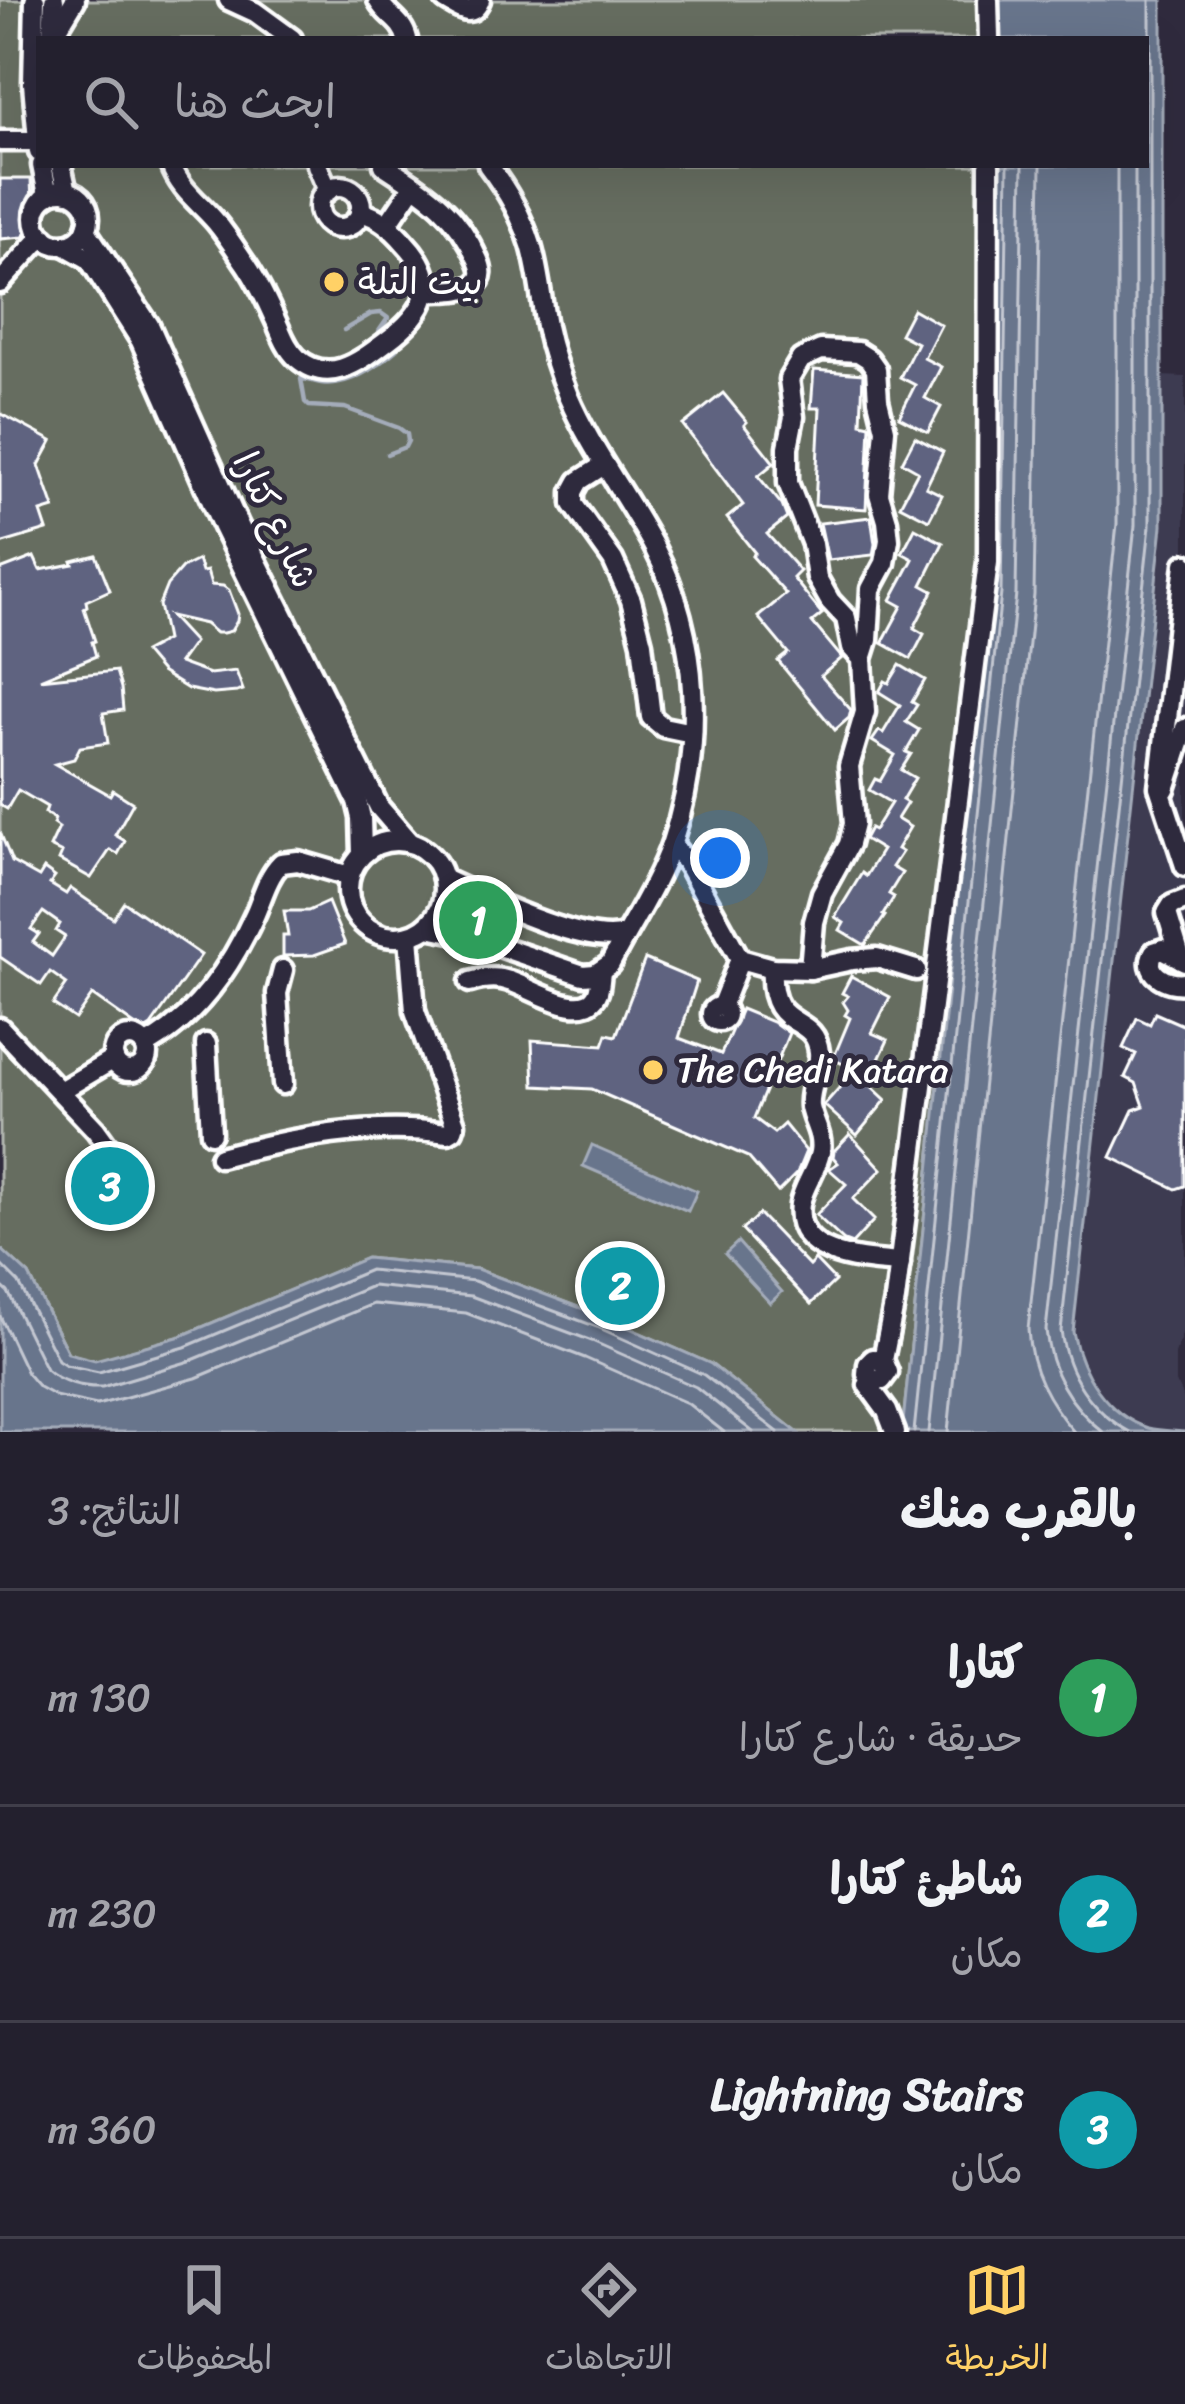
<!DOCTYPE html>
<html lang="ar">
<head>
<meta charset="utf-8">
<style>
  body { margin:0; font-family:Sriracha,"Playpen Sans Arabic",sans-serif; background:#2b2836; color:#f1f3f6; direction:rtl }
  .you { position:absolute; left:720px; top:858px; width:42px; height:42px; margin:-30px; border:9px solid #fff; border-radius:50%; background:#1a73e8; box-shadow:0 0 0 18px #1a73e833 }
  .badge { display:grid; place-items:center; width:78px; height:78px; border-radius:50%; background:#ffd166; color:#fff; font-size:39px; font-weight:700 }
  .pin { position:absolute; translate:-50% -50%; border:6px solid #fff; box-shadow:0 3px 12px #0006 }
  .list { margin:0; padding:0; list-style:none }
  h2 { display:flex; justify-content:space-between; align-items:center; height:156px; margin:0; padding:0 48px; font-size:51px }
  h2 small { font-size:39px; font-weight:400; color:#a3a3aa }
  .list li { display:grid; grid-template-columns:78px 1fr auto; gap:36px; align-items:center; box-sizing:border-box; height:216px; padding:0 48px; border-top:3px solid #403e4a }
  .list b { display:block; font-size:45px; white-space:nowrap }
  .list p { margin:0; font-size:39px; white-space:nowrap; color:#a3a3aa }
  .list em { font-size:39px; font-style:normal; color:#a3a3aa }
  .icon { flex:none; width:66px; height:66px; fill:none; stroke:currentColor; stroke-width:2; stroke-linecap:round; stroke-linejoin:round }
  .map { position:relative; flex:none; width:1185px; height:1432px; overflow:hidden; direction:ltr }
  .search { position:absolute; background:#23202e; box-shadow:0 12px 48px #0002; left:36px; right:36px; top:36px; height:132px; display:flex; align-items:center; gap:30px; box-sizing:border-box; padding:0 42px; border-radius:0px; color:#a3a3aa; font-size:45px }
  .sheet { height:804px; background:#23202e }
  nav { display:flex; justify-content:space-around; align-items:center; box-sizing:border-box; height:168px; border-top:3px solid #403e4a; background:#23202e; font-size:33px; color:#a3a3aa }
  nav a { display:grid; justify-items:center; gap:6px }
  nav .on { color:#ffd166 }
  .map>svg:first-child { display:block }
  .built { fill:#3d3b51 }
  .green { fill:#666d60; stroke:#b2b6b0; stroke-width:3 }
  .water { fill:#68748c; stroke:#a4acba; stroke-width:3 }
  .lines { fill:none; stroke-linecap:round; stroke-linejoin:round }
  .shore { stroke:#c3c7d1; stroke-width:3 }
  .stream { stroke:#a4acba; stroke-width:4.5 }
  .building { fill:#5e6380; stroke:#fff; stroke-width:3; fill-rule:evenodd }
  .minor-casing { stroke:#fff; stroke-width:27 }
  .minor { stroke:#2f2a3d; stroke-width:18 }
  .poi-dot { fill:#ffd166; stroke:#2f2a3d; stroke-width:4.5 }
  .labels { text-anchor:middle; dominant-baseline:central; stroke-width:10; stroke-linejoin:round; paint-order:stroke }
  .poi-label { font-size:36px; fill:#fff; stroke:#2f2a3d; text-anchor:start }
  .street-label { font-size:36px; fill:#fff; stroke:#2f2a3d }
</style>
</head>
<body>
<div class="map">
<svg width="1185" height="1432" viewBox="0 0 1185 1432">
  <rect width="100%" height="100%" fill="#2f2a3d"/>
  <filter id="ink" filterUnits="userSpaceOnUse"><feTurbulence type="fractalNoise" baseFrequency=".00833" numOctaves="2"/><feDisplacementMap in="SourceGraphic" scale="24" xChannelSelector="R" yChannelSelector="G"/><feConvolveMatrix kernelMatrix="1 2 1 2 8 2 1 2 1" color-interpolation-filters="sRGB"/></filter>
  <g filter="url(#ink)">
    <!-- built -->
    <polygon class="built" points="1161,376 1185,377 1185,1325 1175,1354 1175,1380 1185,1402 1185,1430 1173,1432 1149,1428 1128,1417 1105,1400 1087,1376 1078,1355 1073,1332 1162,526"/>
    <!-- green -->
    <polygon class="green" points="0,0 999,0 998,39 39,39 39,165 996,165 989,593 902,1432 797,1432 711,1364 602,1316 477,1269 367,1258 181,1336 95,1361 68,1353 29,1275 0,1248"/>
    <!-- water -->
    <g class="water">
      <path d="M999,0H1162V526L1073,1332C1081,1373 1106,1414 1148,1428C1159,1431 1176,1431 1185,1432H902L989,593L996,165H1146V39H998Z"/>
      <polygon points="592,1145 697,1191 688,1211 583,1166"/>
      <polygon points="738,1242 782,1292 770,1303 725,1254"/>
      <polygon points="0,1248 29,1275 68,1353 95,1360 181,1336 366,1258 477,1269 602,1316 711,1364 797,1432 0,1432"/>
    </g>
    <g class="lines">
      <!-- shore -->
      <g class="shore">
        <polyline points="0,1264 19,1283 58,1360 66,1365 99,1372 185,1347 370,1270 474,1281 597,1327 704,1375 778,1432"/>
        <path d="M0,1285L8,1292L46,1369C60,1382 84,1388 102,1387L190,1361L372,1286L471,1296L592,1341L696,1387L753,1432"/>
        <polyline points="0,1316 27,1373 39,1387 55,1396 97,1405 196,1378 373,1304 466,1313 585,1358 687,1403 724,1432"/>
        <polyline points="914,1432 1001,593 1008,165"/>
        <polyline points="929,1432 1016,594 1023,165"/>
        <polyline points="948,1432 1034,595 1041,165"/>
        <path d="M1074,1432C1048,1402 1030,1370 1028,1329L1117,524V165"/>
        <path d="M1103,1432C1070,1406 1050,1373 1046,1330L1135,525V165"/>
        <path d="M1130,1432C1091,1411 1067,1375 1061,1331L1150,526V0"/>
      </g>
      <!-- stream -->
      <g class="stream">
        <polyline points="344,330 371,314 381,313 388,318 379,331"/>
        <path d="M387,454L405,447L408,441L407,434L399,428L345,408L309,406L305,402L301,379C308,379 314,382 321,383C349,387 376,367 396,350"/>
      </g>
    </g>
    <!-- building -->
    <g class="building">
      <polygon points="0,179 31,179 33,229 23,237 0,239"/>
      <polygon points="913,309 941,325 924,358 941,367 925,398 941,407 928,432 899,417 915,385 900,377 917,343 900,334"/>
      <polygon points="814,370 863,374 861,423 870,425 866,509 815,505 820,408 811,408"/>
      <polygon points="723,393 747,422 744,425 774,463 758,476 782,505 787,518 767,534 800,571 793,578 822,614 812,622 842,658 821,676 851,710 849,718 835,730 778,661 788,653 758,617 786,594 752,556 755,553 727,518 743,505 683,425"/>
      <polygon points="0,413 52,441 39,465 54,508 41,512 47,530 0,544"/>
      <polygon points="915,437 943,452 926,487 942,495 929,520 900,505 918,471 902,462"/>
      <polygon points="871,517 875,544 873,555 828,560 820,523"/>
      <polygon points="915,528 943,543 922,585 933,591 914,628 924,634 911,659 882,643 902,606 891,600 913,559 902,553"/>
      <polygon points="96,555 110,590 86,601 87,606 84,608 95,641 92,642 96,656 40,679 116,671 121,688 123,710 103,713 108,743 80,747 74,759 55,764 110,795 113,790 133,803 115,835 125,841 118,854 110,850 91,878 59,860 62,853 50,847 59,828 53,824 55,819 45,813 47,807 18,790 7,809 0,805 0,570 34,557 40,570 73,564 72,561"/>
      <polygon points="198,560 202,572 207,571 211,585 223,586 229,590 238,614 237,621 231,631 223,633 216,633 205,624 170,616 194,642 179,663 209,674 236,671 243,690 237,692 214,694 188,689 161,672 144,652 166,640 159,605 167,585 182,568"/>
      <polygon points="900,665 925,680 912,702 917,705 906,722 919,730 906,752 911,754 901,770 915,778 902,800 907,803 897,819 910,827 897,849 902,852 892,867 902,873 889,894 894,897 883,915 885,916 865,945 840,930 844,923 835,917 862,873 866,876 882,850 864,839 870,828 874,830 891,803 869,790 875,779 880,781 895,755 872,741 879,731 883,733 900,705 879,692 885,681 889,683"/>
      <path d="M0,832L12,862L39,877L44,869L55,877L50,884L66,894L70,888L113,918L124,902L201,955L151,1026L143,1031L92,995L75,1019L53,1004L67,984L50,972L41,985L0,957ZM43,912L60,924L56,931L65,937L52,956L33,942L39,934L31,929Z"/>
      <polygon points="328,902 345,944 314,955 283,956 283,936 288,936 284,911 308,911"/>
      <polygon points="645,959 697,981 679,1038 721,1054 741,1009 775,1023 789,1033 754,1118 774,1133 784,1124 806,1151 797,1173 778,1192 748,1157 592,1089 534,1086 532,1040 603,1045 607,1034 616,1036"/>
      <polygon points="851,976 890,997 872,1033 888,1040 868,1083 886,1100 857,1135 824,1105 855,1070 833,1059 850,1018 845,1015 848,1010 843,1002 848,996 842,993"/>
      <polygon points="1155,1013 1185,1026 1185,1186 1176,1189 1111,1157 1133,1110 1144,1106 1136,1083 1125,1077 1136,1054 1123,1048 1137,1018 1150,1024"/>
      <polygon points="850,1134 882,1169 853,1199 874,1220 852,1244 844,1241 816,1215 846,1184 829,1169 838,1163 833,1157 834,1151"/>
      <polygon points="759,1214 809,1266 815,1260 835,1281 811,1304 742,1230"/>
    </g>
    <g class="lines">
      <!-- minor casing -->
      <g class="minor-casing">
        <g id="minor">
          <polyline points="35,0 33,83 39,152"/>
          <polyline points="229,0 255,12 292,39"/>
          <path d="M378,0C386,16 402,19 407,39"/>
          <path d="M445,0C459,8 471,20 480,0"/>
          <polyline points="988,0 989,39"/>
          <polyline points="52,34 54,0"/>
          <polyline points="52,38 75,0"/>
          <polyline points="0,141 37,141"/>
          <polyline points="42,165 48,195"/>
          <polyline points="61,165 67,192"/>
          <path d="M171,165C180,190 200,203 216,222C226,234 235,248 243,260C256,278 265,297 274,317C281,331 285,347 297,358C329,386 359,362 387,341C425,313 443,283 405,243C392,228 380,217 360,212"/>
          <polyline points="317,165 328,191"/>
          <path d="M384,165C427,193 457,211 478,260C482,269 484,279 474,285C463,292 439,290 426,292"/>
          <circle cx="340" cy="207" r="21"/>
          <circle cx="62" cy="218" r="27"/>
          <polyline points="88,224 86,230 91,238 149,325 238,524 379,807 410,843"/>
          <polyline points="387,225 414,185"/>
          <polyline points="64,245 89,259 141,341 223,527 357,801 361,818 362,854"/>
          <polyline points="0,283 36,243 45,238"/>
          <polyline points="604,465 579,481 573,492 573,504 613,560 631,600 642,643 651,717 663,727 692,733"/>
          <polyline points="1185,564 1159,787 1185,866"/>
          <polyline points="1165,789 1185,728"/>
          <circle cx="396" cy="889" r="48"/>
          <polyline points="672,844 688,865 740,959 772,968 810,969 852,960 877,958 916,970"/>
          <path d="M443,879C483,897 583,947 624,935"/>
          <path d="M421,931L428,927L467,935L583,975L595,974L610,964C629,927 659,881 672,842C704,748 700,636 654,547C627,496 591,450 568,396C559,374 551,350 546,326C541,299 539,272 531,245C522,216 507,190 488,165"/>
          <polyline points="1181,959 1167,913 1172,905 1185,900"/>
          <path d="M1185,961L1163,949L1154,952C1142,972 1166,986 1185,983"/>
          <path d="M772,968C768,1034 815,1011 819,1052C821,1070 808,1087 810,1107C813,1123 823,1135 820,1152C817,1170 803,1186 800,1204C793,1258 864,1260 900,1263"/>
          <polyline points="810,969 814,922 822,893 849,844 854,824 849,766 865,712 862,659 868,640 871,589 885,563 889,540 887,521 879,494 885,429 878,400 876,369 869,359 858,352 821,350 801,359 789,379 794,417 788,447 788,483 812,544 817,578 830,601 846,618 852,648 862,659"/>
          <polyline points="283,970 277,993 283,1084"/>
          <path d="M470,982C483,978 496,976 509,981C531,987 585,1025 598,992C600,986 600,979 601,972"/>
          <circle cx="719" cy="1014" r="7"/>
          <polyline points="721,1007 740,959"/>
          <polyline points="0,1028 96,1130 125,1170"/>
          <circle cx="130" cy="1054" r="17"/>
          <polyline points="206,1044 211,1133"/>
          <path d="M145,1046C197,1018 231,967 255,914C263,896 267,877 281,863L298,861L349,876"/>
          <polyline points="60,1091 114,1059"/>
          <path d="M220,1157C295,1137 369,1123 448,1133L453,1130L455,1124L415,1011L409,936"/>
          <polyline points="883,1360 873,1359 868,1364 867,1374 872,1379 868,1385 887,1411 895,1432"/>
          <polyline points="872,1379 882,1380 888,1372 883,1360 895,1300 988,562 989,165"/>
        </g>
      </g>
      <!-- minor -->
      <use href="#minor" class="minor"/>
    </g>
  </g>
  <!-- markers -->
  <g class="poi-dot">
    <circle cx="334" cy="282" r="12"/>
    <circle cx="653" cy="1070" r="12"/>
  </g>
  <g class="labels">
    <!-- poi labels -->
    <g class="poi-label">
      <text x="358" y="282">بيت التلة</text>
      <text x="677" y="1070">The Chedi Katara</text>
    </g>
    <!-- street labels -->
    <g class="street-label">
      <text transform="translate(275 520) rotate(64)">شارع كتارا</text>
    </g>
  </g>
</svg>
<div class="you"></div>
<div class="pin badge" style="left:478px;top:920px;background:#2e9e5b">1</div>
<div class="pin badge" style="left:620px;top:1286px;background:#0f9aa8">2</div>
<div class="pin badge" style="left:110px;top:1186px;background:#0f9aa8">3</div>
<div class="search"><svg class="icon" aria-label="search" viewBox="0 0 24 24"><circle cx="10" cy="10" r="6"/><path d="M15 15l6 6"/></svg>ابحث هنا</div>
</div>
<section class="sheet">
<h2>بالقرب منك<small>النتائج: 3</small></h2>
<ul class="list">
<li><span class="badge" style="background:#2e9e5b">1</span><div><b>كتارا</b><p>حديقة · شارع كتارا</p></div><em>130 m</em></li>
<li><span class="badge" style="background:#0f9aa8">2</span><div><b>شاطئ كتارا</b><p>مكان</p></div><em>230 m</em></li>
<li><span class="badge" style="background:#0f9aa8">3</span><div><b>Lightning Stairs</b><p>مكان</p></div><em>360 m</em></li>
</ul>
</section>
<nav>
<a class="on"><svg class="icon" aria-label="map" viewBox="0 0 24 24"><path d="M3 6l6-2 6 2 6-2v14l-6 2-6-2-6 2zM9 4v14M15 6v14"/></svg>الخريطة</a>
<a><svg class="icon" aria-label="directions" viewBox="0 0 24 24"><path d="M12 3l9 9-9 9-9-9zM9 14v-3h6M13 9l2 2-2 2"/></svg>الاتجاهات</a>
<a><svg class="icon" aria-label="saved" viewBox="0 0 24 24"><path d="M7 4h10v16l-5-4-5 4z"/></svg>المحفوظات</a>
</nav>
</body>
</html>
